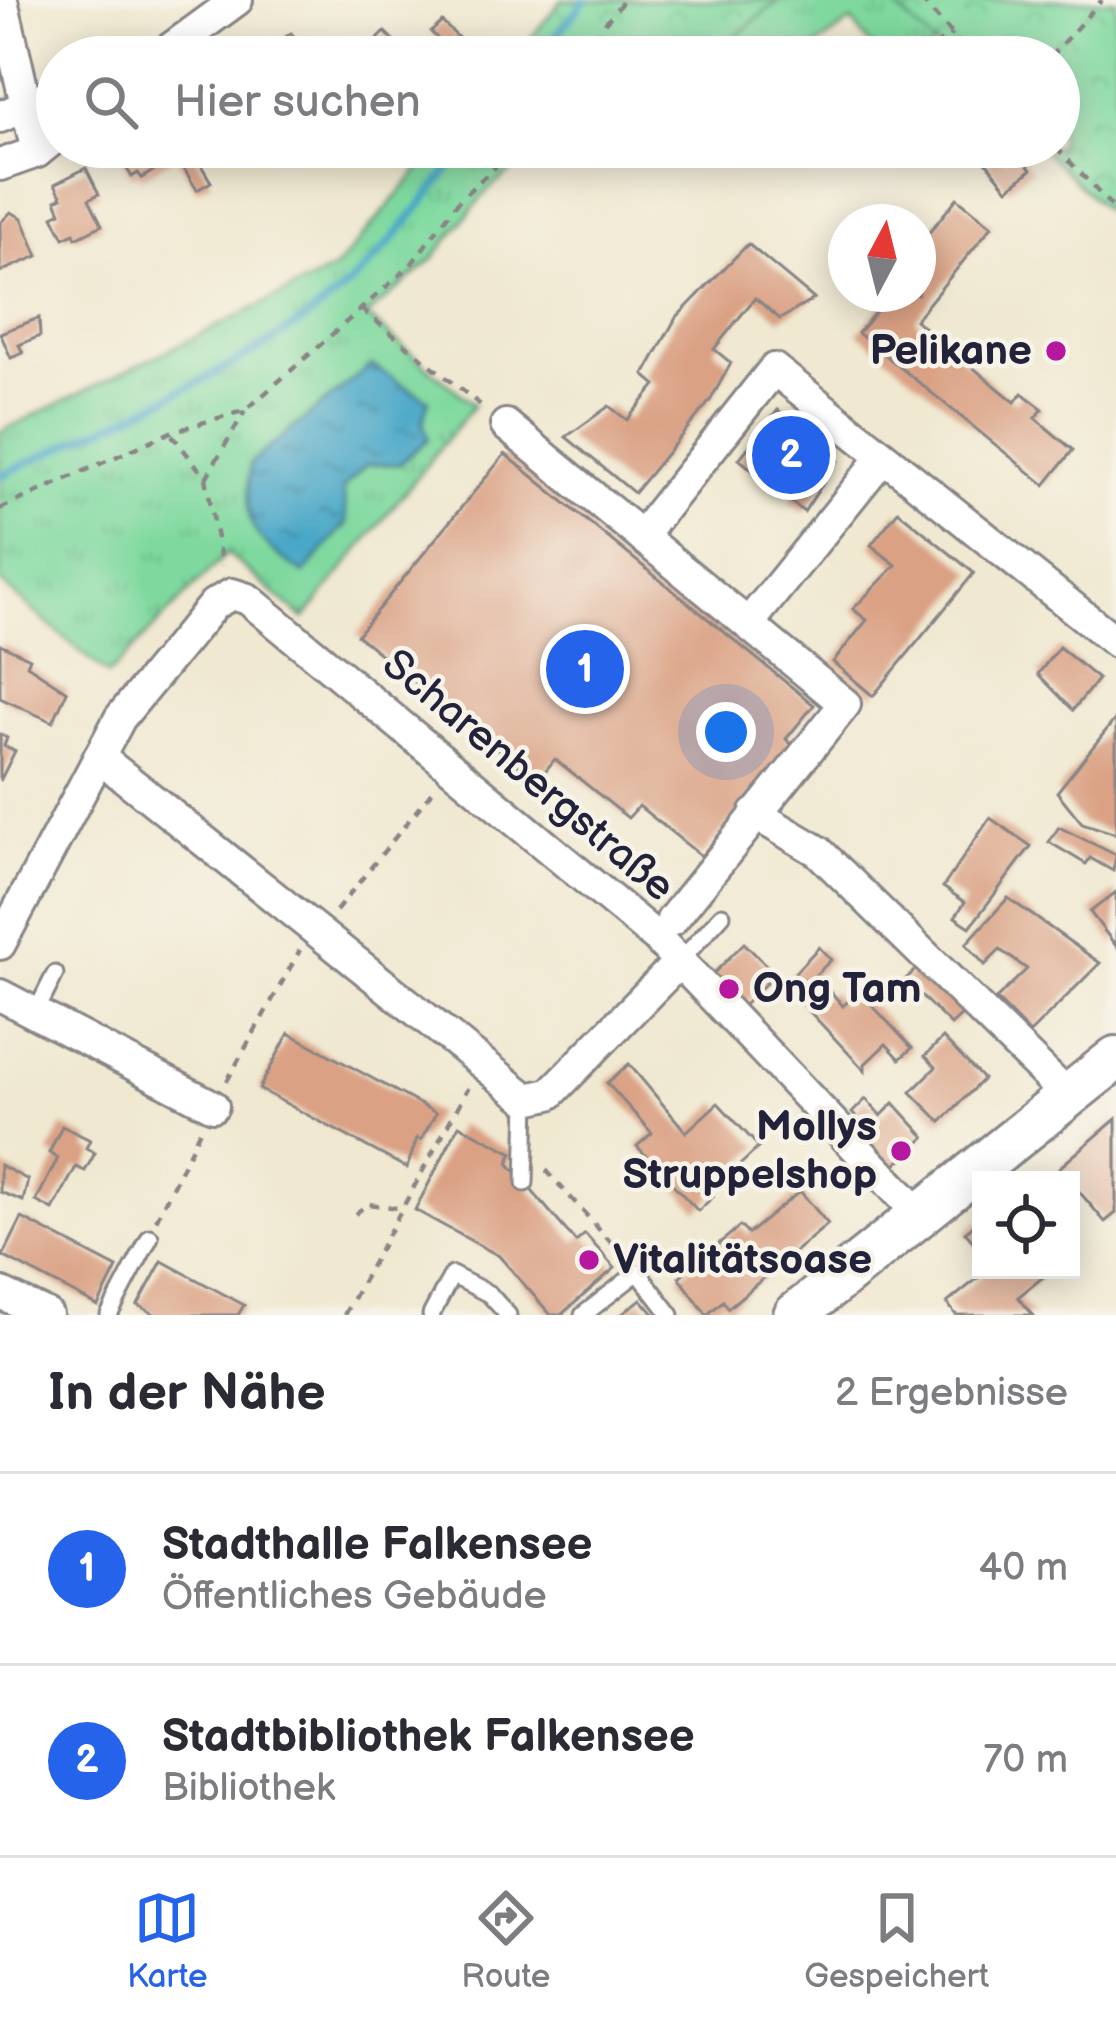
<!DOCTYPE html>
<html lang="de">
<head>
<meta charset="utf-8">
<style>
  body { margin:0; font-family:"Balsamiq Sans",sans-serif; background:#f2f2f3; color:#2b2b33 }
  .controls { position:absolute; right:36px; bottom:36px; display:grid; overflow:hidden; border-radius:0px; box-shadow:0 6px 30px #0003 }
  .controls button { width:108px; height:108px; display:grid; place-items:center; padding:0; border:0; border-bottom:3px solid #e1e1e2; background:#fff; color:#2b2b33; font:60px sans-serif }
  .compass { position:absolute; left:828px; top:204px; width:108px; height:108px; border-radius:50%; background:#fff; box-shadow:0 6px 30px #0003; rotate:7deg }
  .you { position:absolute; left:726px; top:732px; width:42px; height:42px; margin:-30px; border:9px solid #fff; border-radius:50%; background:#1a73e8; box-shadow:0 0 0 18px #1a73e833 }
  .badge { display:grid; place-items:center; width:78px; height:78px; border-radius:50%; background:#2563eb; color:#fff; font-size:39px; font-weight:700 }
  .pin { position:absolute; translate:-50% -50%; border:6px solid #fff; box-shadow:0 3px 12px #0006 }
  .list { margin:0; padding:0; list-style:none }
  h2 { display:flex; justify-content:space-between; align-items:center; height:156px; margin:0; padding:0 48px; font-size:51px }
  h2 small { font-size:39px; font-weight:400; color:#7c7c81 }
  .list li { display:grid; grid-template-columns:78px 1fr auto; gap:36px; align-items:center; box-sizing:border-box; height:192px; padding:0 48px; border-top:3px solid #e1e1e2 }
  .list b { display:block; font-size:45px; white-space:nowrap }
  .list p { margin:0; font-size:39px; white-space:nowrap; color:#7c7c81 }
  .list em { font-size:39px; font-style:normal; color:#7c7c81 }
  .icon { flex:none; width:66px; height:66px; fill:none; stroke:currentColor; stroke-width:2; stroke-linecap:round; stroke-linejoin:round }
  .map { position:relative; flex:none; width:1116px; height:1315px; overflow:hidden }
  .search { position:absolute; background:#fff; box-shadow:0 6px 30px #0003; left:36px; right:36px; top:36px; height:132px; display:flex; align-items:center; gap:30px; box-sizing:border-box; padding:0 42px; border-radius:66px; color:#7c7c81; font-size:45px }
  .sheet { height:540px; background:#fff }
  nav { display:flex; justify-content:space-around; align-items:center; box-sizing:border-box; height:168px; border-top:3px solid #e1e1e2; background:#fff; font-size:33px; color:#7c7c81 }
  nav a { display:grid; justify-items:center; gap:6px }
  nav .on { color:#2563eb }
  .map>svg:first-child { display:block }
  .grass { fill:url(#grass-tufts); stroke:#507e6d; stroke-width:3; fill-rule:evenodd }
  .park { fill:url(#park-crowns); stroke:#507e6d; stroke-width:3 }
  .water { fill:url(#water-ripples); stroke:#366481; stroke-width:3 }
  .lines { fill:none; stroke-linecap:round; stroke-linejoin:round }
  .stream { stroke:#49a7c7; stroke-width:8 }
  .building { fill:#daa184 }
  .lane-casing { stroke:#898586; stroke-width:21 }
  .street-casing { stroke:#898586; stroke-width:36 }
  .secondary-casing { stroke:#898586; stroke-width:48 }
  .path { stroke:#898586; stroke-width:4.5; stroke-dasharray:9 9; stroke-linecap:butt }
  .lane { stroke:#fff; stroke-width:15 }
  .street { stroke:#fff; stroke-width:30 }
  .secondary { stroke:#fff; stroke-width:42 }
  .poi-dot { fill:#b5179e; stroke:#f7f3e8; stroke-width:4.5 }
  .labels { text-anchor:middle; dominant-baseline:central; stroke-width:9; stroke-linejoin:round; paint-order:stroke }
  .poi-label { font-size:42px; font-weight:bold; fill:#22223b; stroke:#f7f3e8; text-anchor:end }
  .street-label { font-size:42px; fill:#22223b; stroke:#f7f3e8 }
</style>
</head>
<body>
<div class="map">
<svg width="1116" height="1315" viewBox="0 0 1116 1315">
  <defs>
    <pattern id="grass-tufts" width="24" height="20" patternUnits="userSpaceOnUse" patternTransform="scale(3)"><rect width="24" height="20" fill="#7fd99f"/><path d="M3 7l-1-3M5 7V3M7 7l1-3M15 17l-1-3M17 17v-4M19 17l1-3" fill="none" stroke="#6dba8a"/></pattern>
    <pattern id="park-crowns" width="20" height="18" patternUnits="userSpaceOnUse" patternTransform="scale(3)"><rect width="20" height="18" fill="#7fd99f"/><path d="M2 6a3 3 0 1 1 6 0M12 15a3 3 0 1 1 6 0" fill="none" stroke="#6dba8a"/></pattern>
    <pattern id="water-ripples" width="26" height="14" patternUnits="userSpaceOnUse" patternTransform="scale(3)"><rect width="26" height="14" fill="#49a7c7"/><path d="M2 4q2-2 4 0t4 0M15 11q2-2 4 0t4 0" fill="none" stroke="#3c88a3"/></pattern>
  </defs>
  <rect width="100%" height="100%" fill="#f7f3e8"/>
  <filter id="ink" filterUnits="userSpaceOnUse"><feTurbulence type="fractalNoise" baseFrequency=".00833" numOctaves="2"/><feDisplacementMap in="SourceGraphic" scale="24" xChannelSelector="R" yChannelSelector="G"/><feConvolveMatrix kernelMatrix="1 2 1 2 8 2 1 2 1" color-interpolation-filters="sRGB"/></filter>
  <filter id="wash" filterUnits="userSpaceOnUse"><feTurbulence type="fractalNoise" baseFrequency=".004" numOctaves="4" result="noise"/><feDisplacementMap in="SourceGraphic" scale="48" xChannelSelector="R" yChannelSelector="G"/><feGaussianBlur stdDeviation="2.7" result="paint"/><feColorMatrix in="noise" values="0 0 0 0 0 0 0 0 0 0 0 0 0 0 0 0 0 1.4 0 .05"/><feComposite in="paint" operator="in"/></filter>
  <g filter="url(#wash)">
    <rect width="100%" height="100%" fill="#f0e8d0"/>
    <!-- grass -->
    <g class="grass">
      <polygon points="779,0 889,0 935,45 920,57 879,57 852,21 802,57 711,57"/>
      <path d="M439,147H541L486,192L432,260L366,316L474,405L304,619L227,553L108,675L0,582V432L335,269ZM372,365L399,464L366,465L342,489Z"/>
    </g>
    <!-- park -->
    <g class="park">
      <polygon points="562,0 779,0 711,57 539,57 525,45"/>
      <polygon points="889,0 1116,0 1116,221 1040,147 1059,147 1059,57 947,57"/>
    </g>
    <!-- water -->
    <path class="water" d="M371,365L429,400L423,422L428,439L399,464L366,465L343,489L347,522L304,574C251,536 243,530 250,463Z"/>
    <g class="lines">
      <!-- stream -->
      <g class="stream">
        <polyline points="539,57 585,0"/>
        <path d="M0,476C109,423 228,378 326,304C381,262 423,201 467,147"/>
      </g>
    </g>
    <g id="blocks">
      <!-- building -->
      <g class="building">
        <polygon points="442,22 471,50 464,57 456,57 431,32"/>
        <polygon points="385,32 405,52 400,57 385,57 372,45"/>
        <polygon points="291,33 310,57 266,57 263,54"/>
        <polygon points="132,147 190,147 211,182 197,190 176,156 142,178 138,173 132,177 122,161"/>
        <polygon points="1016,150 1031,170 1008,189 986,162 998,153 1004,160"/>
        <polygon points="86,168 99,194 89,199 102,225 76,238 74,233 64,238 53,216 61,212 56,200 62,197 55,184"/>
        <polygon points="957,198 992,226 915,320 1015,402 1022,393 1043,409 1035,418 1073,450 1045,485 858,333 887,298 918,294 918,246"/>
        <polygon points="11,212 22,218 38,256 0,272 0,223"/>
        <polygon points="748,244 814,299 780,319 755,298 714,349 731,363 710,401 634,493 566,437 609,406 627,420 656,385 644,375 676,318"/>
        <polygon points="39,318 40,336 19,345 23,353 11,358 0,333"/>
        <polygon points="778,410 838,460 804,512 790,501 799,490 770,467 762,478 739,459"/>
        <polygon points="505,454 814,705 786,739 792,745 782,762 701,856 639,806 628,818 555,759 537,781 357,635"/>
        <polygon points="898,511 974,573 873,696 833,662 867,620 853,609 896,565 871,545"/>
        <polygon points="0,644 30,658 27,665 67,691 53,722 0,698"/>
        <polygon points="1059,647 1098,679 1073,710 1038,674"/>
        <polygon points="1116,718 1116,834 1082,823 1057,792"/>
        <polygon points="0,734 7,738 4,746 15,751 0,781"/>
        <polygon points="990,818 1031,846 970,927 955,917 965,902 943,887"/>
        <polygon points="1059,827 1116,855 1113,871 1090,858 1086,864 1049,842"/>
        <polygon points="1116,892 1116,946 1090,912"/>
        <polygon points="1008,898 1100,963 1030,1033 996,999 1027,969 1000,950 985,965 966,944"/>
        <polygon points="744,943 775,974 736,1013 705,982"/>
        <polygon points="819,947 831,960 807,983 823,1000 831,992 843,1006 859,991 912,1048 900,1059 886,1044 865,1064 865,1071 784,984"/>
        <polygon points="919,966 966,1011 951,1025 905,980"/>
        <polygon points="289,1033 436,1113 421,1140 417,1138 407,1168 259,1089"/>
        <polygon points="943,1038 983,1079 941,1122 911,1092 936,1067 925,1056"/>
        <polygon points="629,1064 686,1132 718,1103 759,1147 709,1194 713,1197 698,1211 637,1146 652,1133 607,1083"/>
        <polygon points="866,1099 881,1116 894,1103 925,1137 887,1173 856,1140 867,1129 852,1113"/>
        <polygon points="1116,1119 1116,1213 1105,1222 1059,1168"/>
        <polygon points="459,1125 513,1153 508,1163 576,1242 585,1234 615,1268 561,1315 551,1315 499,1256 415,1210"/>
        <polygon points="62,1126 90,1140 86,1148 95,1153 85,1171 76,1167 53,1210 36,1201 58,1158 49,1153"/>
        <polygon points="0,1165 28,1180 23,1201 0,1192"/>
        <polygon points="800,1191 828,1224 728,1308 723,1301 707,1315 679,1277 740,1226 748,1234"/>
        <polygon points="22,1218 117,1268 98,1306 3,1256"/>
        <polygon points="981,1219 981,1251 965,1232"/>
        <polygon points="162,1261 244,1305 238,1315 156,1315 138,1305"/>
        <polygon points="988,1270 1052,1270 1018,1297 1033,1315 956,1315 947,1303"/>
        <polygon points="641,1299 655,1315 621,1315"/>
      </g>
    </g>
  </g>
  <g filter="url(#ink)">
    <use href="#blocks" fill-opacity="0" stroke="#898586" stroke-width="3"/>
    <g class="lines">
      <!-- lane casing -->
      <g class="lane-casing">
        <g id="lane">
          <polyline points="679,962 722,915"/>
          <polyline points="35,1014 55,974"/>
          <polyline points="525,1183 527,1099"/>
          <polyline points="109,1315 150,1237"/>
          <polyline points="431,1315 452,1275 489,1294 508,1315"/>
          <polyline points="583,1315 638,1272 671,1315"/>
        </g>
      </g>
      <!-- street casing -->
      <g class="street-casing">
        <g id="street">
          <polyline points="2,0 37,152"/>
          <polyline points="159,57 237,0"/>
          <polyline points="0,117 57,92"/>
          <polyline points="0,165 37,152 57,136"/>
          <polyline points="506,425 845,704 672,920"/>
          <polyline points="641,536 774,369 1116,642"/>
          <polyline points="748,624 883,457"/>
          <polyline points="99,757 527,1099 550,1094 677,964"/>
          <polyline points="755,814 818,851 1069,1097"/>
          <polyline points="0,944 120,718 214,604 232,594 248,599 657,938 921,1216"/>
          <polyline points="0,995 213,1106"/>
          <polyline points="0,1293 47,1315"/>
        </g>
      </g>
      <!-- secondary casing -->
      <g class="secondary-casing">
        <polyline id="secondary" points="795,1315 1116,1058"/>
      </g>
      <!-- path -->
      <g class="path">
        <polyline points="921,0 973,57"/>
        <polyline points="598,57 599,30 624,0"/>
        <polyline points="920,57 952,34"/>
        <polyline points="1050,57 1102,0"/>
        <polyline points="802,147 804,147"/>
        <polyline points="1056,147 1116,211"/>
        <polyline points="361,309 483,407"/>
        <polyline points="172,435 206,478 222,566"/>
        <polyline points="206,478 245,411"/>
        <polyline points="0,509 171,432 246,410 410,266 460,199 517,147"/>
        <polyline points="336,911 434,789"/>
        <polyline points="227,1081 300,950"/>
        <polyline points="546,1170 622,1255"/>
        <polyline points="355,1214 368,1204 399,1208"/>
        <polyline points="156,1220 201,1128"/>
        <polyline points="344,1315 468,1088"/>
      </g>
      <!-- lane -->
      <use href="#lane" class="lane"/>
      <!-- street -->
      <use href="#street" class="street"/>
      <!-- secondary -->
      <use href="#secondary" class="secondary"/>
    </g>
  </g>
  <!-- markers -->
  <g class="poi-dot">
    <circle cx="1056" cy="351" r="12"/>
    <circle cx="729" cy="989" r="12"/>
    <circle cx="901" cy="1151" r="12"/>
    <circle cx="589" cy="1260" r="12"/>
  </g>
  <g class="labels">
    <!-- poi labels -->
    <g class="poi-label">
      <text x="1032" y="351">Pelikane</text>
      <text x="753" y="989" text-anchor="start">Ong Tam</text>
      <text x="877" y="1127">Mollys<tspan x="877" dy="48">Struppelshop</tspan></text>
      <text x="613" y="1260" text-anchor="start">Vitalitätsoase</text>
    </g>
    <!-- street labels -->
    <g class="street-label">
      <text transform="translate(528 776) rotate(40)">Scharenbergstraße</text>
    </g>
  </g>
</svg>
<div class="controls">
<button><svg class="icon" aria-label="locate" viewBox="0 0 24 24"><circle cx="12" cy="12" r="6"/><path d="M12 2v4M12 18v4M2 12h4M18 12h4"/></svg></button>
</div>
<svg class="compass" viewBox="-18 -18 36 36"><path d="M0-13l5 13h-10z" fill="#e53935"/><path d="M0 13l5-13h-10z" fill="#7c7c81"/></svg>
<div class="you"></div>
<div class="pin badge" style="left:585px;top:669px">1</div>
<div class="pin badge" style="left:791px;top:455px">2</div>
<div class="search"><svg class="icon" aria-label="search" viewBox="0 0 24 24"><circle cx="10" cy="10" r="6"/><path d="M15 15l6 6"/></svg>Hier suchen</div>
</div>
<section class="sheet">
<h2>In der Nähe<small>2 Ergebnisse</small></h2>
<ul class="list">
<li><span class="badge">1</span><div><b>Stadthalle Falkensee</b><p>Öffentliches Gebäude</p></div><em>40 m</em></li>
<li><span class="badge">2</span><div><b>Stadtbibliothek Falkensee</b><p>Bibliothek</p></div><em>70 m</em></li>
</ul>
</section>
<nav>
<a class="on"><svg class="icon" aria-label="map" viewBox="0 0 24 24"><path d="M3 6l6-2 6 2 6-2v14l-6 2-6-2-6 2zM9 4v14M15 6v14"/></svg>Karte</a>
<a><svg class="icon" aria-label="directions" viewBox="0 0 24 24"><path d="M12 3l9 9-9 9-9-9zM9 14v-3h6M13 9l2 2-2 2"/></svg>Route</a>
<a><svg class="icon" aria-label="saved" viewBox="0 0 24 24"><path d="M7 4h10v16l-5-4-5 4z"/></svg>Gespeichert</a>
</nav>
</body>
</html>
